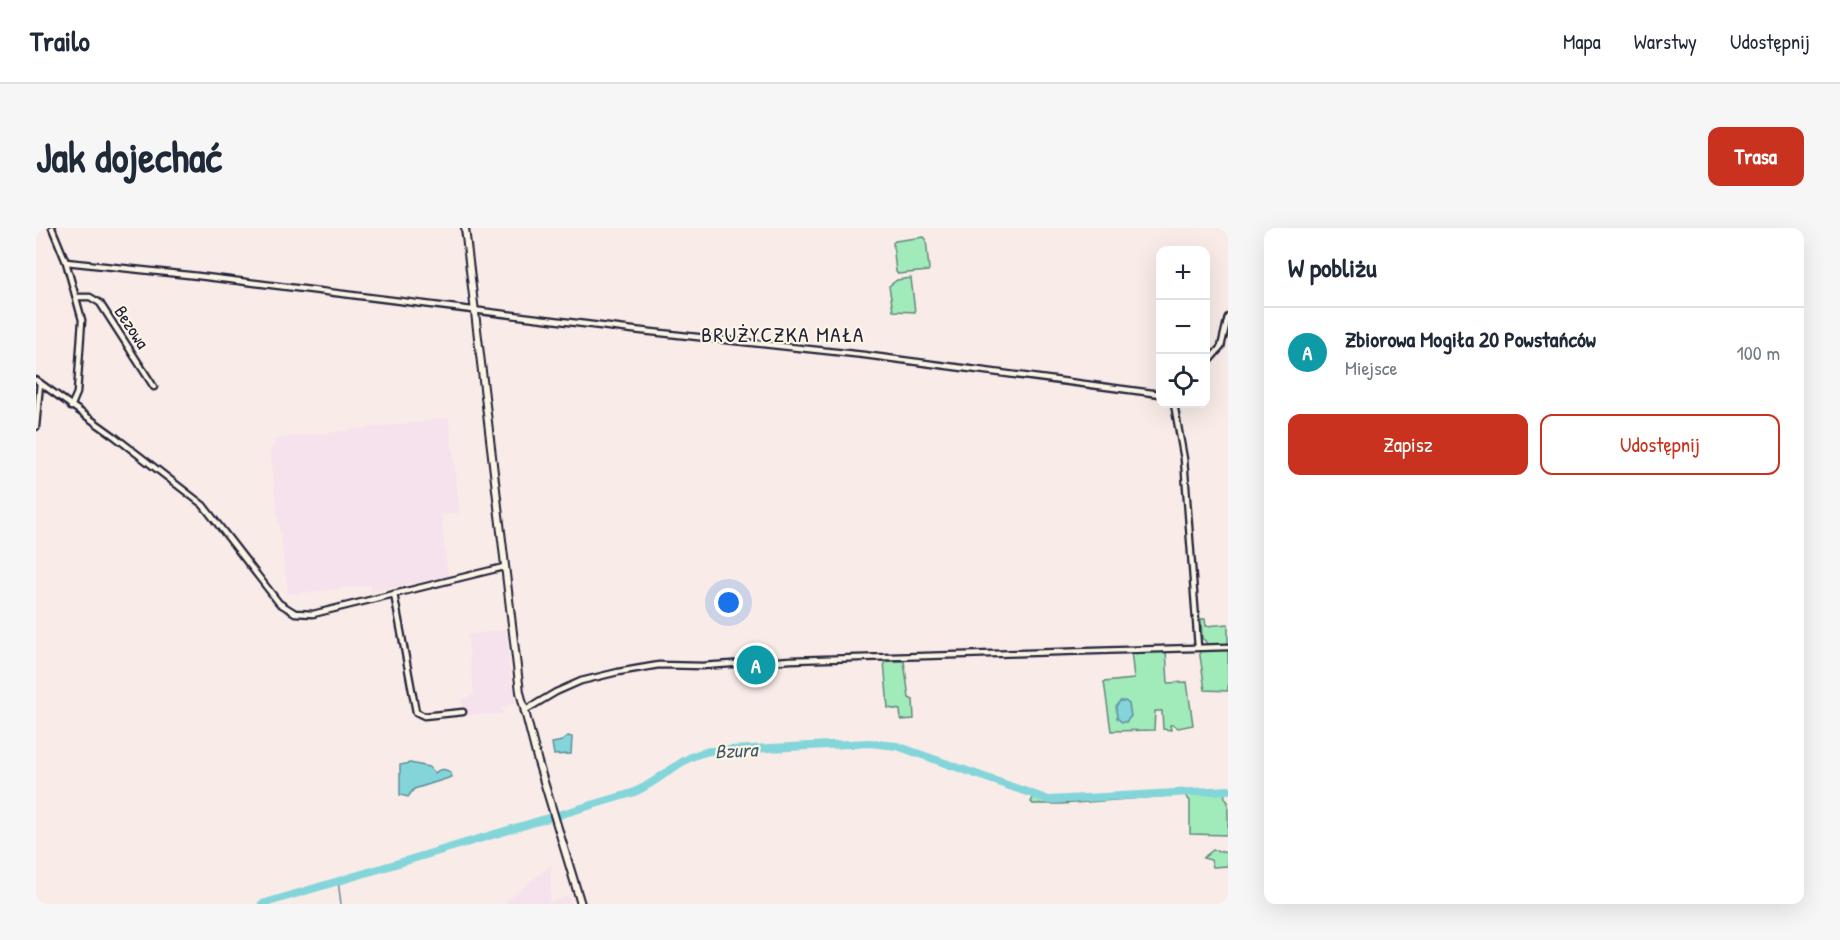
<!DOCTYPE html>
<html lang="pl">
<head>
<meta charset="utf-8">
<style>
  body { margin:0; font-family:"Patrick Hand",sans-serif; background:#f6f6f7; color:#1f2937 }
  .controls { position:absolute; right:18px; top:18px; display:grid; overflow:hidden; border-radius:12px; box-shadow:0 6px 24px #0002 }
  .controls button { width:54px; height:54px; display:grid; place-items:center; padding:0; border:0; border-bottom:2px solid #e0e1e3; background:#fff; color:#1f2937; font:30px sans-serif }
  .you { position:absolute; left:693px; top:375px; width:21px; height:21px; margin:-15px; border:4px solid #fff; border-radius:50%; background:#1a73e8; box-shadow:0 0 0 9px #1a73e833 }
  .badge { display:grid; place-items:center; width:39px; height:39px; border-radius:50%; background:#c8321e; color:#fff; font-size:20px; font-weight:700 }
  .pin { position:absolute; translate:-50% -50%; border:3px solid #fff; box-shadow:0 2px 6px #0006 }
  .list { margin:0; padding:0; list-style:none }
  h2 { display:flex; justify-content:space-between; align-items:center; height:78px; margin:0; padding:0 24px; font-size:26px }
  h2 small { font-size:20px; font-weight:400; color:#747a83 }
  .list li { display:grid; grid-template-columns:39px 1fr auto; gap:18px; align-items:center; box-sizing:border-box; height:90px; padding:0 24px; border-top:2px solid #e0e1e3 }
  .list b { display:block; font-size:22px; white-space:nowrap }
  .list p { margin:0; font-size:20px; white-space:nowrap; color:#747a83 }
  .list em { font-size:20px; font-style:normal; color:#747a83 }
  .actions { display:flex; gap:12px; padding:18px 24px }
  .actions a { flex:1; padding:14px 0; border:2px solid #c8321e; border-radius:12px; text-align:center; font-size:21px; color:#c8321e }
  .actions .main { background:#c8321e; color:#fff }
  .icon { flex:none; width:33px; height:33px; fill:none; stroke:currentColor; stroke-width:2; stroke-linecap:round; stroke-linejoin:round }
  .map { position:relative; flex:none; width:1192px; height:676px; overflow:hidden; border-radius:12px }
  header { display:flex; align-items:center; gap:36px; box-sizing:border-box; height:84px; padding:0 30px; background:#fff; border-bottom:2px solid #e0e1e3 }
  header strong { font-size:28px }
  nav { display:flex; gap:33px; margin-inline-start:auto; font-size:21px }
  .intro { display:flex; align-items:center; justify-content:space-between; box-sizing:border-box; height:144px; padding:0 36px }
  h1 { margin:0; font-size:42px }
  .button { padding:15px 27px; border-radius:12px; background:#c8321e; color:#fff; font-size:21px; font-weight:700 }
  main { display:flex; gap:36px; padding:0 36px }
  aside { flex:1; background:#fff; border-radius:12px; box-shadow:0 6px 24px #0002 }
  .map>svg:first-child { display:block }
  .built { fill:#f5e2ec }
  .green { fill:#a1ebba; stroke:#62867a; stroke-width:1.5 }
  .water { fill:#84d5da; stroke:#5d8d9a; stroke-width:1.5 }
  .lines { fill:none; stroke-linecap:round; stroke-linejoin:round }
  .stream { stroke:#5d8d9a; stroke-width:1.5 }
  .river { stroke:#84d5da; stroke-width:8 }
  .minor-casing { stroke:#22223b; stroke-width:9 }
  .tertiary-casing { stroke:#22223b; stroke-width:10 }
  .minor { stroke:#fcf5e5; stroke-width:4.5 }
  .tertiary { stroke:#fcf5e5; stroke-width:6 }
  .labels { text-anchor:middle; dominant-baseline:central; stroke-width:4.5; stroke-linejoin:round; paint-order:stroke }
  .street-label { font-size:18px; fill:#22223b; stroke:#fcf5e5 }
  .water-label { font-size:20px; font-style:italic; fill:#3f586b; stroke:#fcf5e5 }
  .quarter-label { font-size:21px; letter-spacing:1.5px; fill:#22223b; stroke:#fcf5e5 }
</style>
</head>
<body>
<header>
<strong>Trailo</strong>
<nav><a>Mapa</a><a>Warstwy</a><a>Udostępnij</a></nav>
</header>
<div class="intro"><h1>Jak dojechać</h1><a class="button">Trasa</a></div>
<main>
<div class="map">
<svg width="1192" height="676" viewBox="0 0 1192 676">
  <rect width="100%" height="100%" fill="#f9ece8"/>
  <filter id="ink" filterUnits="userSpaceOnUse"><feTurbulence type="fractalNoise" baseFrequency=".0167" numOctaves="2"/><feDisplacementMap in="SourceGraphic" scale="12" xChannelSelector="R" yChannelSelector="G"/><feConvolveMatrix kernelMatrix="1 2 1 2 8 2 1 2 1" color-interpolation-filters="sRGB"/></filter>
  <g filter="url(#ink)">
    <!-- built -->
    <g class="built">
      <polygon points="413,190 424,285 405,287 412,348 335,364 334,357 252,367 234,225 240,211"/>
      <polygon points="470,401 474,446 480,475 466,479 467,486 428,488 425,471 438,467 431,407"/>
      <polygon points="515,637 514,674 533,668 536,676 467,676"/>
    </g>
    <!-- green -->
    <g class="green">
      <polygon points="888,9 890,11 893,41 892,43 862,46 860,44 857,15 859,13"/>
      <polygon points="875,50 879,84 857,83 853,58 861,52"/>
      <polygon points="1165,391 1169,391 1170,398 1192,396 1192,463 1169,462 1163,421 1172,420 1172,416 1166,410"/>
      <polygon points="1095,422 1130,422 1132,455 1151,454 1157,497 1142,500 1138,497 1134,497 1135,502 1127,501 1126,483 1119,483 1118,502 1075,503 1068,454 1098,451"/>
      <polygon points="848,433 868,433 873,470 877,472 878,491 865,492 864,482 852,480"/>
      <polygon points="1188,562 1189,570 1192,574 1192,607 1154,606 1154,573 1150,568 1147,567 1025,576 997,576 995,574 998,568 1022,572"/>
      <polygon points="1177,622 1192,625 1192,638 1177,639 1175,632 1167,630"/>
    </g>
    <!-- water -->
    <g class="water">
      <polygon points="1084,473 1089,473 1093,476 1095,488 1090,494 1086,494 1081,490 1080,478"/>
      <polygon points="532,508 536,509 535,526 518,527 516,515 526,513"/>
      <path d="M374,535L393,539L399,545C405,539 414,541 416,549L378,561L372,569L364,567V537Z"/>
    </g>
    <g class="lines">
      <!-- stream -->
      <polyline class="stream" points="302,653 305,676"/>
      <!-- river -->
      <path class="river" d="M226,676L596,565C624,555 643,528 674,523L833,515L861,518L1013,572L1192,562"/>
      <!-- minor casing -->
      <g class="minor-casing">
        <g id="minor">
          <polyline points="16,0 30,34 46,92 41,165 35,179"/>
          <polyline points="30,34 162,48 597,102 828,127 1124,166"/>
          <polyline points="41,69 54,69 64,75 118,159"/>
          <polyline points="1170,136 1185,119 1192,89"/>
          <polyline points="0,152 78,208 167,277 243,375 259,385 277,386 468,339"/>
          <polyline points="1138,176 1148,231 1162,419"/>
          <polyline points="0,199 4,155"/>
          <polyline points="358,366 380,484 388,488 427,484"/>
          <polyline points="488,483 520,464 545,453 582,444 623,437 666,438 755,432 1192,419"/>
        </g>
      </g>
      <!-- tertiary casing -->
      <g class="tertiary-casing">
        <polyline id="tertiary" points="429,0 484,464 502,534 545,676"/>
      </g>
      <!-- minor -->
      <use href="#minor" class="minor"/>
      <!-- tertiary -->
      <use href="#tertiary" class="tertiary"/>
    </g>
  </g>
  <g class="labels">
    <!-- street labels -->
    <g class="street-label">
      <text transform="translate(96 99) rotate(57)">Bezowa</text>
    </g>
    <!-- water labels -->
    <g class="water-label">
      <text transform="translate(700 522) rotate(-3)">Bzura</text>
    </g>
    <!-- quarter labels -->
    <g class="quarter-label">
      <text x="747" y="106">BRUŻYCZKA MAŁA</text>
    </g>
  </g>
</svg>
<div class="controls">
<button>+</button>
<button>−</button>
<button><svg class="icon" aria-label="locate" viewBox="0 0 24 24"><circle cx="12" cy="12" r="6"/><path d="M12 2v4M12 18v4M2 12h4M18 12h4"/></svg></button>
</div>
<div class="you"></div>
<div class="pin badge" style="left:720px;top:437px;background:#0f9aa8">A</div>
</div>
<aside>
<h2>W pobliżu<small></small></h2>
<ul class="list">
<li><span class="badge" style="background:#0f9aa8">A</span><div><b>Zbiorowa Mogiła 20 Powstańców</b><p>Miejsce</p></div><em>100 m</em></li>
</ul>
<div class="actions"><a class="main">Zapisz</a><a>Udostępnij</a></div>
</aside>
</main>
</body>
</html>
